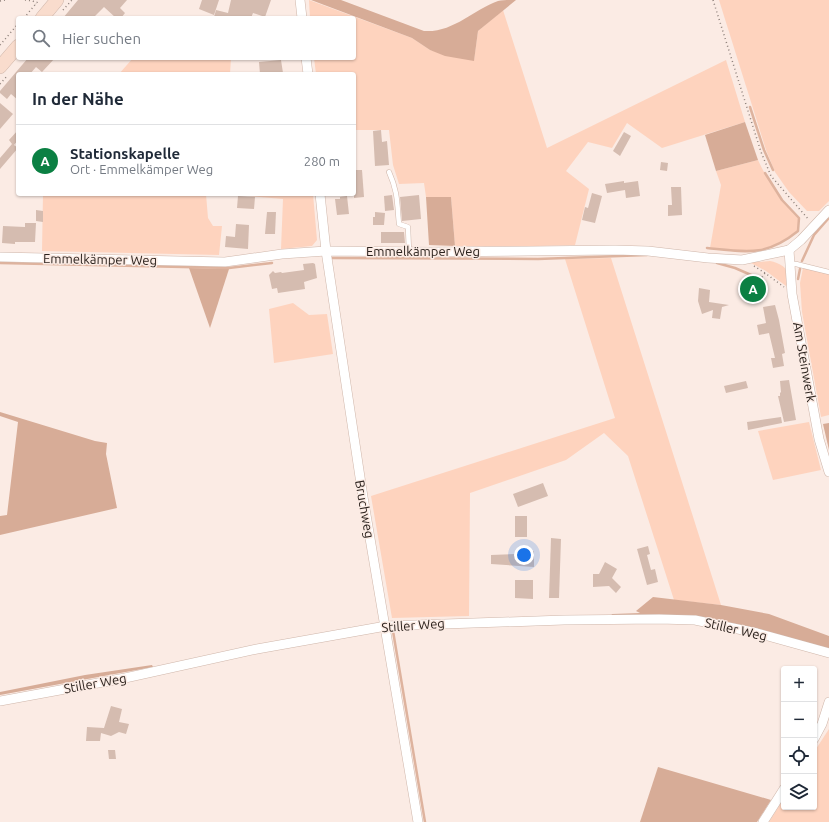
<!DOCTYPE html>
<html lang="de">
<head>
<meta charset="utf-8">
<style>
  body { margin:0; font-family:Ubuntu,sans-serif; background:#f6f6f7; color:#1f2937 }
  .controls { position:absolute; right:12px; bottom:12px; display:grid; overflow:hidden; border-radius:4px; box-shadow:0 1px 3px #0004 }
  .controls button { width:36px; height:36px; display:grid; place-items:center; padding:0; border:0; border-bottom:1px solid #e0e1e3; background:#fff; color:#1f2937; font:20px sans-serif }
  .you { position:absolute; left:524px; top:555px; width:14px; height:14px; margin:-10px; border:3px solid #fff; border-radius:50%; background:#1a73e8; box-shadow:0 0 0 6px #1a73e833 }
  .badge { display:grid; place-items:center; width:26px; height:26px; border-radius:50%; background:#0b8043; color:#fff; font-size:13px; font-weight:700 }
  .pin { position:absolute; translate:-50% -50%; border:2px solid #fff; box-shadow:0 1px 4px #0006 }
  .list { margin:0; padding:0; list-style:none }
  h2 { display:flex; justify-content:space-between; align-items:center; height:52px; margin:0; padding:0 16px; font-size:17px }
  h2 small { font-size:13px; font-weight:400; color:#747a83 }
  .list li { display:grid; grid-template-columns:26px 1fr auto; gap:12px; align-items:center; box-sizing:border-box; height:72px; padding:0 16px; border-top:1px solid #e0e1e3 }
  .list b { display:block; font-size:15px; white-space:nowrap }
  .list p { margin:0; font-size:13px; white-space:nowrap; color:#747a83 }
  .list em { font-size:13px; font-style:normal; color:#747a83 }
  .icon { flex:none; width:22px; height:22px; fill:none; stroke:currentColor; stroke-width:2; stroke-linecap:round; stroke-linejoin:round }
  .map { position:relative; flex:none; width:829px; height:822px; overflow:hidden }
  .search { position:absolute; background:#fff; box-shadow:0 1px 3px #0004; left:16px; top:16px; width:340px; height:44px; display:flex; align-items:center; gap:10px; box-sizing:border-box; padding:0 14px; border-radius:4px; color:#747a83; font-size:15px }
  .panel { position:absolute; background:#fff; box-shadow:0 1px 3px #0004; left:16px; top:72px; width:340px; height:124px; border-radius:4px }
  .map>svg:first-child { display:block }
  .green { fill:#fed3be }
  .forest { fill:#d7ac97 }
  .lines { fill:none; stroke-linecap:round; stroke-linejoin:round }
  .stream { stroke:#deb39e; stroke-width:2.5 }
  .building { fill:#d5bcb0 }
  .service-casing { stroke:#cfb6aa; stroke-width:5.5 }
  .minor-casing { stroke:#cfb6aa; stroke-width:10 }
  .secondary-casing { stroke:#cfb6aa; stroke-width:14 }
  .path { stroke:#8e817b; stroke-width:1.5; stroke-dasharray:1 3; stroke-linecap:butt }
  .service { stroke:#fff; stroke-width:4.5 }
  .minor { stroke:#fff; stroke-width:9 }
  .secondary { stroke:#f9dccd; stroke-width:13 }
  .labels { text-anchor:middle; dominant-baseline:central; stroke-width:3; stroke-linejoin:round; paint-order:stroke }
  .street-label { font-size:13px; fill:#2b221d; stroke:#fbebe4 }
</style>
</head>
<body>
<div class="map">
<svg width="829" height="822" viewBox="0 0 829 822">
  <rect width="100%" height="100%" fill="#fbebe4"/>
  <!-- green -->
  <g class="green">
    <polygon points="309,0 412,38 430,50 474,60 478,31 503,10 547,148 726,60 745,122 662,148 627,123 612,148 588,142 566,171 589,189 575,245 537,246 455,246 451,197 426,197 424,183 399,184 393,165 389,130 354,130 354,74 316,74 314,58 354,58 354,18 310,18"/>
    <polygon points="719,0 829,0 829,201 819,211 807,211 789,192 775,172 766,150"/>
    <polygon points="133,58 231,58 230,74 119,74"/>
    <path d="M758,160C769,184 781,199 798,218V230C767,256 747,252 710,248L721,185L716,171Z"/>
    <polygon points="43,194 206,194 208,218 213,226 222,226 219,255 42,251"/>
    <polygon points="226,194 313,194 317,240 312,246 281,249 283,199"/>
    <polygon points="611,258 721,605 674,600 628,456 604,433 566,460 470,493 469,616 392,618 371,496 615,418 565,259"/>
    <path d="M770,261C782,263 795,272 786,286L766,271L751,263V262H760Z"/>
    <polygon points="803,268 829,274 829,415 821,417 802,312 800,283"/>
    <polygon points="293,303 309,315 327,314 333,354 274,363 269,309"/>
    <polygon points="809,422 821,470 773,480 758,431"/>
    <polygon points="829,729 829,822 769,822 784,798 784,807 814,807 814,752"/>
  </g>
  <!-- forest -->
  <g class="forest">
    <path d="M311,0H341L424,31C453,33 473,10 498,1C503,0 511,0 516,0L478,31L474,61L445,56L430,50L412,38Z"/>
    <polygon points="745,122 758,160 716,171 705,135"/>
    <polygon points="426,197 451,197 455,246 429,245"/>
    <polygon points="189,268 229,269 210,328"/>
    <polygon points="0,412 95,441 107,443 106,454 117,508 0,535 0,516 7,515 18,422 0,416"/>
    <polygon points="829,423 829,450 823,424"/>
    <polygon points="653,597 721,605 769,614 829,636 829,651 759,630 611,616 612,614 640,613 636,611"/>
    <polygon points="152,665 153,667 0,695 0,692 85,675"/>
    <polygon points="658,767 771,800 757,822 640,822"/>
  </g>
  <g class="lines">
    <!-- stream -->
    <g class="stream">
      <polyline points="750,107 764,150 773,170"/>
      <path d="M707,248C746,252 766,257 798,231L799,218L782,200L765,173"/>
      <polyline points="332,258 538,259 647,255"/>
      <polyline points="802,261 814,235 828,219"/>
      <polyline points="0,263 229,268 272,263"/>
      <polyline points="717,263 735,268 758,278"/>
      <polyline points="798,279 800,269"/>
      <polyline points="393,631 425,822"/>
    </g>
  </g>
  <!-- building -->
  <g class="building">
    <polygon points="78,0 127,0 120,8 125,13 121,18 116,18 104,7 93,18 63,18"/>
    <polygon points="202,0 219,0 214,15 199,9"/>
    <polygon points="231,0 271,0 265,17 253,13 251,18 217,18 214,17 216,10 228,13"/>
    <polygon points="28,58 55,58 42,72 36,67 30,74 18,74 18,100 11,94 7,99 0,93 0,91"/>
    <polygon points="281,60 283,73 260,74 259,62"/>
    <polygon points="0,103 13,114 0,129"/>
    <polygon points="18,130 18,140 14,145 18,148 0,169 0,158 12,144 9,140"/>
    <polygon points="381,130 382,142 387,141 389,165 375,166 373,131"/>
    <polygon points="624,132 631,136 620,156 613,151"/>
    <polygon points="661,162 668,163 667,171 660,170"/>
    <polygon points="354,170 362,170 364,197 354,198"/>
    <polygon points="624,181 624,183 638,181 640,196 626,198 625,190 607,193 605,184"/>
    <polygon points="671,187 681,187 682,215 668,216 668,205 672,205"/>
    <polygon points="592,193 602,196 595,223 582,220 585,207 588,208"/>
    <polygon points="392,195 394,210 385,211 384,196"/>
    <polygon points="419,195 421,219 402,221 400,197"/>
    <polygon points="238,196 255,197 254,209 237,208"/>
    <polygon points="347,196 349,214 337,215 335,199 340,199 340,197"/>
    <polygon points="36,210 43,211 43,222 36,221"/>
    <polygon points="267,212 276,212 275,234 265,234"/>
    <polygon points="375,212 385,213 384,225 373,225 373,217 375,217"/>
    <polygon points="25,223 36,223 35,242 15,242 15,244 2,243 3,226 25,227"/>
    <polygon points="236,224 249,225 248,249 225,247 226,236 235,237"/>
    <polygon points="381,232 404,232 405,243 381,243"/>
    <polygon points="313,263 315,264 317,278 304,282 305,289 278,293 277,288 272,289 269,275 273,271 275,273 281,272 282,273 304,270 303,264"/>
    <polygon points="699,288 710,290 709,302 729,305 722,307 720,319 712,318 713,310 702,314 698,301"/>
    <polygon points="775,305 779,320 785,353 782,354 784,366 773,368 771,358 775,358 769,333 759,335 757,325 766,323 763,307"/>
    <polygon points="789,380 796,420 784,422 778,396 780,396 780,393 781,392 780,381"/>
    <polygon points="746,381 748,388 726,393 724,386"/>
    <polygon points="781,417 782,423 748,430 747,422"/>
    <polygon points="543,483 548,496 518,507 513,494"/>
    <rect x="515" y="516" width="12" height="21"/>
    <polygon points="551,538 561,539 559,598 549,598"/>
    <polygon points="648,546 650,554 647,555 651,570 655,569 658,582 647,585 637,549"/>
    <polygon points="516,551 534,551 534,567 491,564 491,555 515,554"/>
    <polygon points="605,562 617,569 612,578 621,587 616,593 609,586 593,587 593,574 599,574"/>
    <polygon points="515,580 533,580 533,599 515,598"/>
    <polygon points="111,706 122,709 119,722 129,724 126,734 119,732 111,736 101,733 100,741 86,741 87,727 104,728"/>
    <polygon points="108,750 115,750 116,759 109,759"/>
  </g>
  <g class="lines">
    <!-- service casing -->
    <g class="service-casing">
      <g id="service">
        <path d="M389,172C398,192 397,203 399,224L408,227L409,252"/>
        <polyline points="791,264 796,264 829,272"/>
      </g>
    </g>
    <!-- minor casing -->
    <g class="minor-casing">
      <g id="minor">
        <polyline points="300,0 302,18"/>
        <polyline points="306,58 308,74"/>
        <polyline points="320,194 326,251 363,497 418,822"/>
        <polyline points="789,250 792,294 819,439 829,472"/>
        <polyline points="0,257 225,262 282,254 326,251 430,252 615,250 648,251 708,258 742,260 789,250 801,240 829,210"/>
        <polyline points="0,701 125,678 257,649 386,626 564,620 659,619 695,620 757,633 829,653"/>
        <polyline points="814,739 822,724 829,702"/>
        <polyline points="763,822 784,789"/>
      </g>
    </g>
    <!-- secondary casing -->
    <g class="secondary-casing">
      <g id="secondary">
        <polyline points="42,18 57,0"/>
        <polyline points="0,67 18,46"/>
      </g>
    </g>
    <!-- path -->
    <g class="path">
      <polyline points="25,0 33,1 36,4"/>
      <polyline points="713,0 761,152 771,176 809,220"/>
      <polyline points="0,1 5,0"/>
      <polyline points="63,10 72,0"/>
      <polyline points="24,18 39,0"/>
      <polyline points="0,45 18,24"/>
      <polyline points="0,84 8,75"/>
      <polyline points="754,266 765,273 784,287"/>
      <polyline points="755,287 765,273"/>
    </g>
    <!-- service -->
    <use href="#service" class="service"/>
    <!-- minor -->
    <use href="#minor" class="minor"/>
    <!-- secondary -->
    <use href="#secondary" class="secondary"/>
  </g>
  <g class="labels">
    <!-- street labels -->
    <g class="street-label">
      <text x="423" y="251">Emmelkämper Weg</text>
      <text transform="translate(100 259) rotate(1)">Emmelkämper Weg</text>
      <text transform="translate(805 362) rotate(80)">Am Steinwerk</text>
      <text transform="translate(365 509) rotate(80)">Bruchweg</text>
      <text transform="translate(413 625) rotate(-4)">Stiller Weg</text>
      <text transform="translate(736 629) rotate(13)">Stiller Weg</text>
      <text transform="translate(95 683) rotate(-10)">Stiller Weg</text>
    </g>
  </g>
</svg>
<div class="controls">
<button>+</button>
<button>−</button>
<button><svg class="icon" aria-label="locate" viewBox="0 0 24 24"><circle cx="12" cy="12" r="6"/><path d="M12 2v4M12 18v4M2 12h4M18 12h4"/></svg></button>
<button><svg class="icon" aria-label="layers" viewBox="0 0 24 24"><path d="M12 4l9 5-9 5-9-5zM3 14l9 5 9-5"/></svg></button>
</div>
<div class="you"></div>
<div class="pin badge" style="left:753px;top:289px">A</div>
<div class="search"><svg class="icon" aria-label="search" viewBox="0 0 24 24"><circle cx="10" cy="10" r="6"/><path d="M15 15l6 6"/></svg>Hier suchen</div>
<section class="panel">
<h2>In der Nähe<small></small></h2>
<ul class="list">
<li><span class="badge">A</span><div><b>Stationskapelle</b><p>Ort · Emmelkämper Weg</p></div><em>280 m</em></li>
</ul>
</section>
</div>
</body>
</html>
